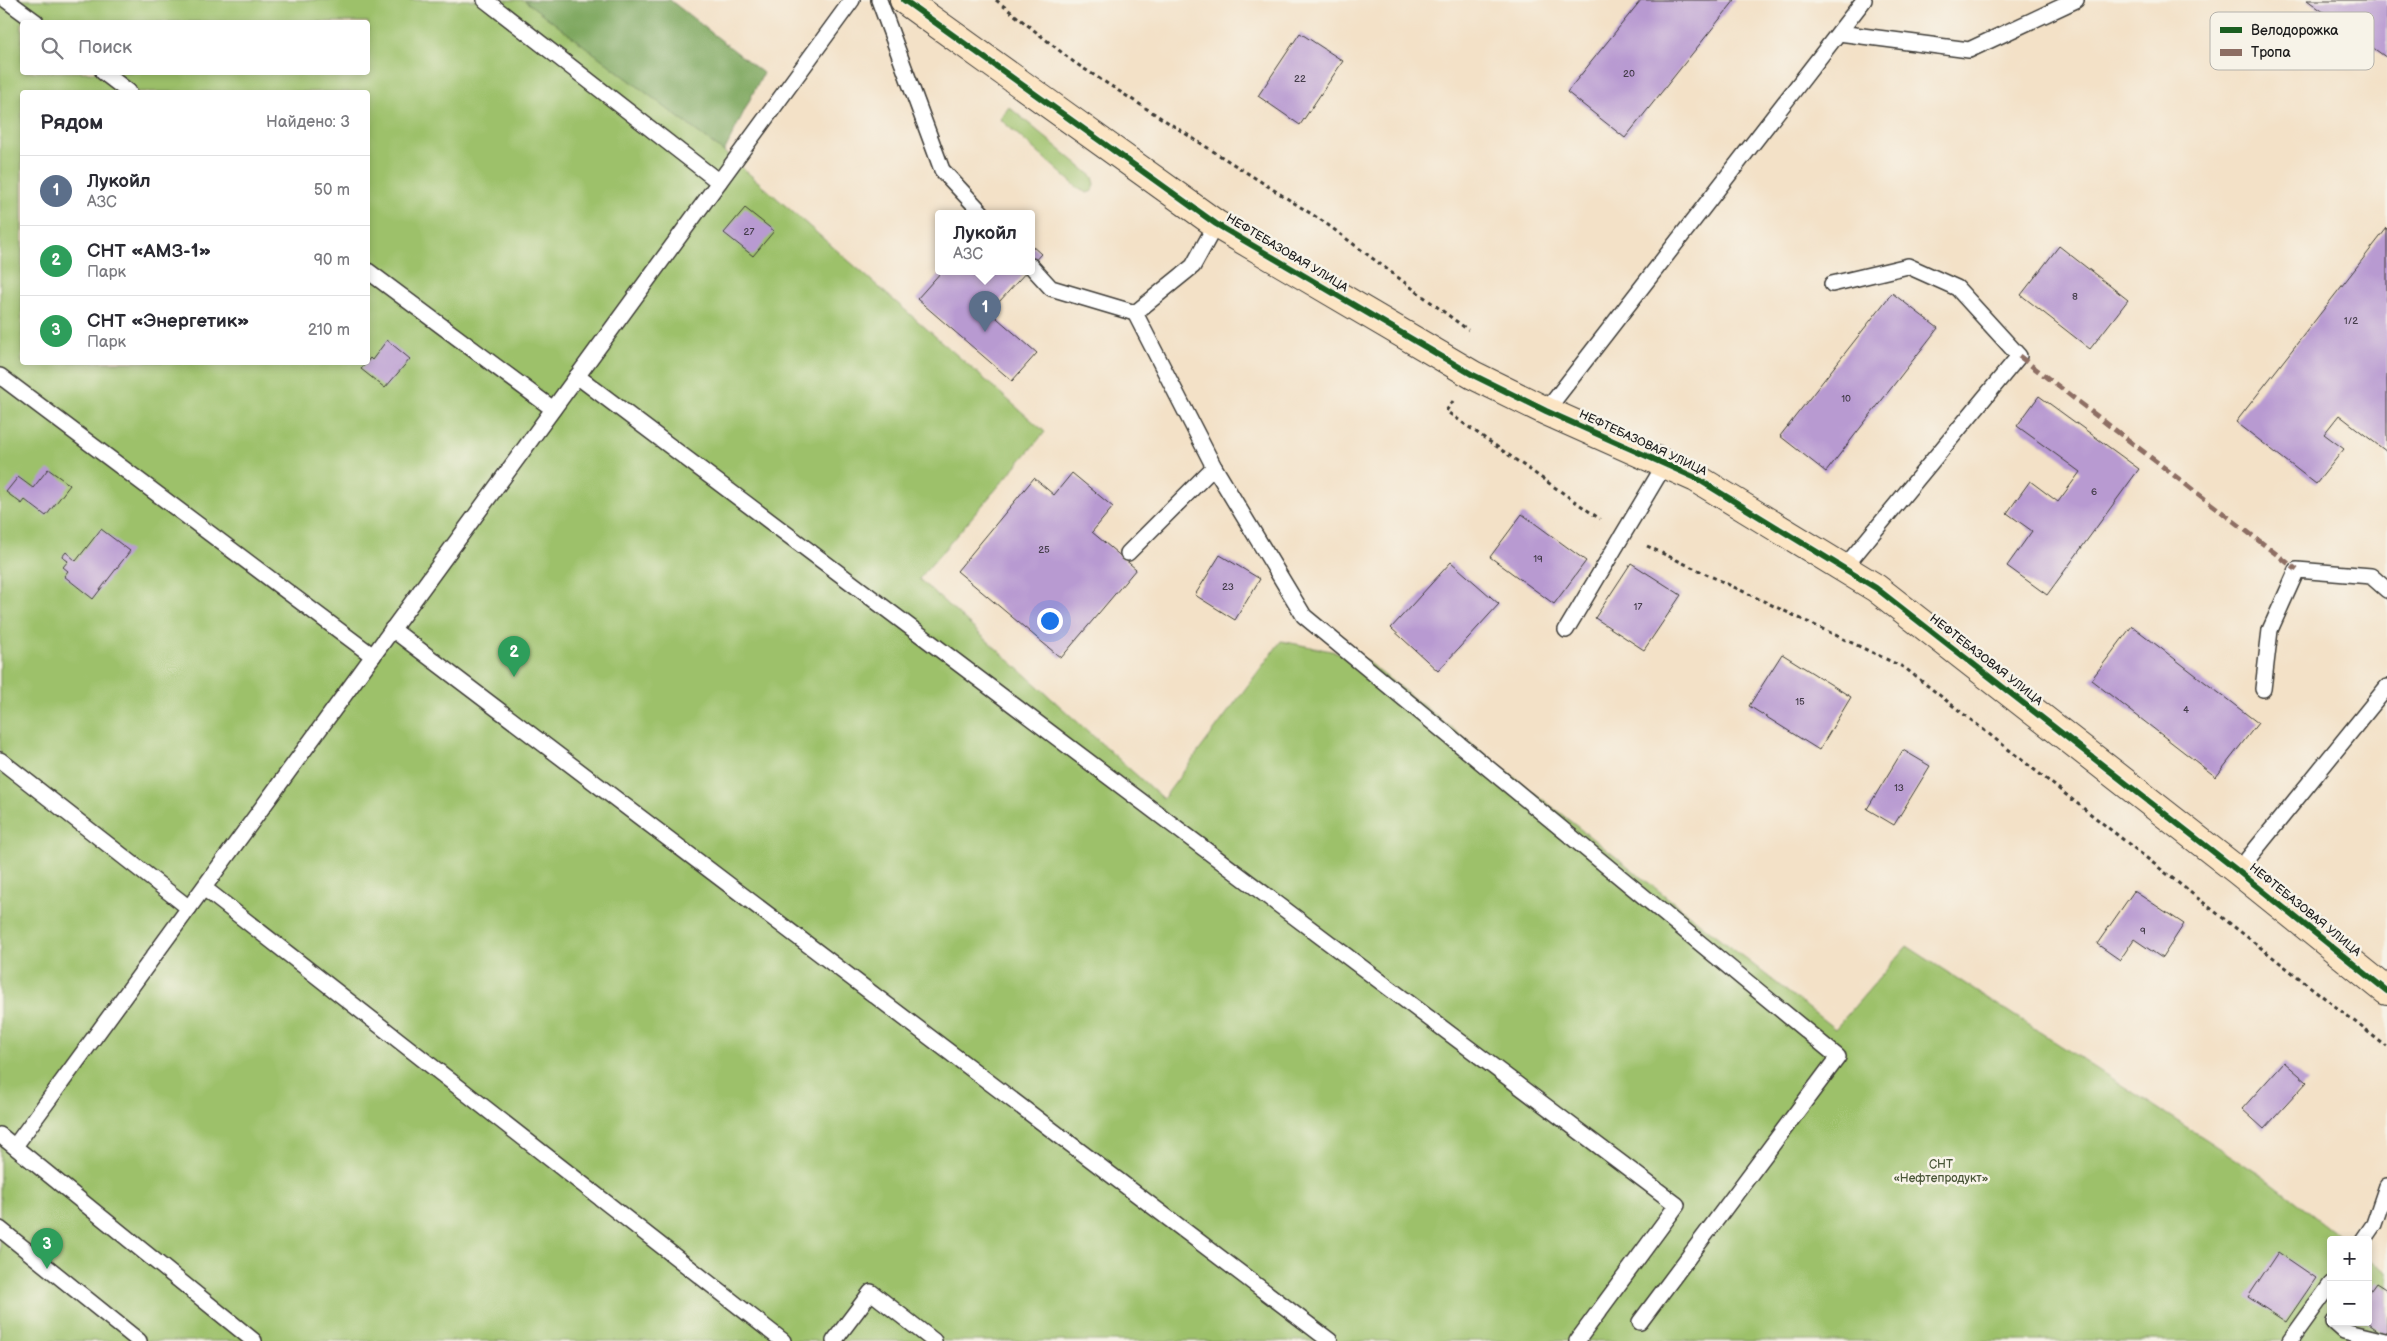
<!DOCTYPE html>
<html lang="ru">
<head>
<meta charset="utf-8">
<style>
  body { margin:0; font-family:"Balsamiq Sans",sans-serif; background:#f2f2f3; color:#2b2b33 }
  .controls { position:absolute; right:15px; bottom:15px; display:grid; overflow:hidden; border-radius:5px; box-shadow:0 2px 8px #0003 }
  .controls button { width:45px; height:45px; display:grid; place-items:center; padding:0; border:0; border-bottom:1px solid #e1e1e2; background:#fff; color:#2b2b33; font:25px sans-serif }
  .you { position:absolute; left:1049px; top:620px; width:18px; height:18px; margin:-12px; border:4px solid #fff; border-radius:50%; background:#1a73e8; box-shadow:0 0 0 8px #1a73e833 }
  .badge { display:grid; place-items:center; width:32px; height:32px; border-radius:50%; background:#0f766e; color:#fff; font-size:16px; font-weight:700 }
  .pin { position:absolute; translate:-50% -41px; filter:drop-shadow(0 1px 2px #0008) }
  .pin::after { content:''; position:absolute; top:26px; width:18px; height:15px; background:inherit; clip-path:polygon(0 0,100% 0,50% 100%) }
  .popup { position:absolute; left:935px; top:210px; width:100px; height:65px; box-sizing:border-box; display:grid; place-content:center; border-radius:5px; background:#fff; filter:drop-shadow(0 1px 4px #0005); font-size:16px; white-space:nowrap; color:#7c7c81 }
  .popup b { font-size:19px; color:#2b2b33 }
  .popup::after { content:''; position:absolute; left:50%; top:100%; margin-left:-10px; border:10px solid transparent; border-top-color:#fff }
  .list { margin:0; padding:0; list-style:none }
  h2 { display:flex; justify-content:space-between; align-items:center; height:65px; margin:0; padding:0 20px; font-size:21px }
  h2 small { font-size:16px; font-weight:400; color:#7c7c81 }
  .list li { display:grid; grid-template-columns:32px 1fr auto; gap:15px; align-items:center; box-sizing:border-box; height:70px; padding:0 20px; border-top:1px solid #e1e1e2 }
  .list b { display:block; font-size:19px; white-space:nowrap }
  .list p { margin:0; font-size:16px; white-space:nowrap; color:#7c7c81 }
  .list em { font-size:16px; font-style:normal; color:#7c7c81 }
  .icon { flex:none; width:28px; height:28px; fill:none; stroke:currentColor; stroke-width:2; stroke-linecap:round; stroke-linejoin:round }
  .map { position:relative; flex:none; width:2387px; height:1341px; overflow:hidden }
  .search { position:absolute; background:#fff; box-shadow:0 2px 8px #0003; left:20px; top:20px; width:350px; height:55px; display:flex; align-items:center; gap:12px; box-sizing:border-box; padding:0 18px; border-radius:5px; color:#7c7c81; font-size:19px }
  .panel { position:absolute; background:#fff; box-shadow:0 2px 8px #0003; left:20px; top:90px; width:350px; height:275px; border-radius:5px }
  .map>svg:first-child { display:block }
  .green { fill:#9dc16a; stroke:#5c6e43; fill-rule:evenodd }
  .forest { fill:#7ea75e; stroke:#4d623d }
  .building { fill:#b89ad1 }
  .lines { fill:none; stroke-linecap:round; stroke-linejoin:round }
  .lane-casing { stroke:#3c3a36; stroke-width:18 }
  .secondary-casing { stroke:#3c3a36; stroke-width:30 }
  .path { stroke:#3c3a36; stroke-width:3; stroke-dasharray:4 4; stroke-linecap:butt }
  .lane { stroke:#fff; stroke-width:15 }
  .secondary { stroke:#fce5c4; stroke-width:28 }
  .quiet { stroke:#8d6e63; stroke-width:5; stroke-dasharray:10 5; stroke-linecap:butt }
  .cycleway-casing { stroke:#f7f3e8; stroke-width:9 }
  .cycleway { stroke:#1b5e20; stroke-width:6 }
  .labels { text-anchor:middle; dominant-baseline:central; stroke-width:5; stroke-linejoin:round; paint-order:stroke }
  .number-label { font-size:10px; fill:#433c49 }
  .street-label { font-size:12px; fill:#1c1c1c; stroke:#f7f3e8 }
  .park-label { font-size:12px; fill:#495637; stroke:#f7f3e8 }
  .key { fill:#f7f3e8; stroke:#b5b2ab; stroke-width:1 }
  .key-label { font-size:14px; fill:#1c1c1c }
</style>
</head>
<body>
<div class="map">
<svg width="2387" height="1341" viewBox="0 0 2387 1341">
  <rect width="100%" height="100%" fill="#f7f3e8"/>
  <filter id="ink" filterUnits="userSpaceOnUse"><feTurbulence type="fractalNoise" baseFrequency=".02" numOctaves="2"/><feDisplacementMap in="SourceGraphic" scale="10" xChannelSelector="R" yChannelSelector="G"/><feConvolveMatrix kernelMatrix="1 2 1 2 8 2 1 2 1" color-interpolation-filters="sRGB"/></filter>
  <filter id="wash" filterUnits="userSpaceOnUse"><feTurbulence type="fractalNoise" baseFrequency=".0096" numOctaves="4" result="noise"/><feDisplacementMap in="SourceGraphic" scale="20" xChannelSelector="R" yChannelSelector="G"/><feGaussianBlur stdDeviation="1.12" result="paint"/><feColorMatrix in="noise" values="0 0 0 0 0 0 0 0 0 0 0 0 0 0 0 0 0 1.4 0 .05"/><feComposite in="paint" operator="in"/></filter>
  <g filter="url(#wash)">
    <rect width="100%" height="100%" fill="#f3e1c7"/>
    <!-- green -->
    <g class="green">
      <path d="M0,0H524L724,152L1045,432L919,579L1163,799L1281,641L1361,657L1835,1029L1907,946L2262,1176L2345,1240H2331V1322H2368V1258L2387,1272V1341H0ZM22,22H368V72H22ZM22,92H368V362H22Z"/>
      <polygon points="1009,107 1093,177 1095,184 1093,191 1087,193 1079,189 1000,119"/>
    </g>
    <!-- forest -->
    <polygon class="forest" points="524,0 670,0 763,73 724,152"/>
    <g id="blocks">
      <!-- building -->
      <g class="building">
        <polygon points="1641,0 1735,0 1625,138 1567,92"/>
        <polygon points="2307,0 2387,0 2387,58"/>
        <polygon points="1300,33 1343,61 1300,125 1258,96"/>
        <polygon points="745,208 774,231 753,256 724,233"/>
        <polygon points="2387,228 2387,452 2339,415 2324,434 2344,449 2316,484 2236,422"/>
        <polygon points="1031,245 1041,254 1031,265"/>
        <polygon points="2059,246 2128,300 2090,349 2021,295"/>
        <polygon points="942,271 1027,271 990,312 1037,353 1012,381 917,299"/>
        <polygon points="1892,293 1938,328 1826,472 1780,436"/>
        <polygon points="387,340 410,359 385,388 361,369 370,358 372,360"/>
        <polygon points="2039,396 2139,469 2047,595 2007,566 2032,531 2007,513 2030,481 2058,502 2080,472 2017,426"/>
        <polygon points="48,469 70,485 46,516 25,500 22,504 6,492 18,477 33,488"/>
        <polygon points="1072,473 1113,507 1092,532 1136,569 1061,658 957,571 1034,478 1054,495"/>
        <polygon points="1522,514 1586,561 1554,604 1490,557"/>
        <polygon points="101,529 130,551 93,599 64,576 68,571 63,567 68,561 62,557 66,552 76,561"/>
        <polygon points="1220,555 1260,579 1235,620 1195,595"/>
        <polygon points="1451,562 1499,604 1438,671 1391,628"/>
        <polygon points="1631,563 1681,595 1644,650 1595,618"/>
        <polygon points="2132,626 2258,723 2216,777 2091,680"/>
        <polygon points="1782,654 1851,697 1819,750 1749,706"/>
        <polygon points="1903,750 1930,766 1894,825 1867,809"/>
        <polygon points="2134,891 2184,924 2162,958 2134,939 2120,960 2097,944"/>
        <polygon points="2284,1062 2307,1082 2264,1129 2242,1109"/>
        <polygon points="2278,1252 2316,1278 2286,1322 2248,1297"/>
        <polygon points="2376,1283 2387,1290 2387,1337 2368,1323 2368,1294"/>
      </g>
    </g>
  </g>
  <g filter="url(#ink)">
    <use href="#blocks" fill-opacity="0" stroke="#3c3a36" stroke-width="1"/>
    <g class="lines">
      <!-- lane casing -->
      <g class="lane-casing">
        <g id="lane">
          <polyline points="6,0 36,22"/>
          <polyline points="485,0 719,182"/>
          <polyline points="879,0 942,170 982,213"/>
          <polyline points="1839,33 1969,50 2076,0"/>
          <polyline points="103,72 129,92"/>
          <polyline points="1031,266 1051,288 1135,313 1193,266 1216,224"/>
          <polyline points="368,271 553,409"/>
          <polyline points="1832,284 1908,266 1957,288 2019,356 1843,569"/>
          <polyline points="1135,313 1214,467 1304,616 1838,1057 1640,1322"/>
          <polyline points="0,376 373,656"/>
          <polyline points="577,376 1677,1205 1577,1341"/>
          <polyline points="1546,411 1864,0"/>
          <polyline points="1128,553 1214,467"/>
          <polyline points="392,629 1330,1341"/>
          <polyline points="1566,630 1665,464"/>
          <polyline points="2263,689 2270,630 2297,570 2371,576 2387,590"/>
          <polyline points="0,760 189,908"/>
          <polyline points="2238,871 2387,687"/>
          <polyline points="204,888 783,1341"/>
          <polyline points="0,1135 254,1341"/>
          <polyline points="15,1146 852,0"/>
          <polyline points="0,1229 139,1341"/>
          <polyline points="2363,1240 2374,1224 2387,1186"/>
          <polyline points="2334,1322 2344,1331 2385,1341"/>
          <polyline points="834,1341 871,1292 934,1341"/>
          <polyline points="2290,1341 2331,1284"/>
        </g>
      </g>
      <!-- secondary casing -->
      <g class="secondary-casing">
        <polyline id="secondary" points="904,0 1216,224 1473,375 1546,411 1696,478 1876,588 2238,871 2387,991"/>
      </g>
      <!-- path -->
      <g class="path">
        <polyline points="996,0 1075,63 1324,222 1468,330"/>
        <polyline points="1453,401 1446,411 1600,519"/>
        <polyline points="1647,546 1905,668 2387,1047"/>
      </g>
      <!-- lane -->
      <use href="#lane" class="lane"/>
      <!-- secondary -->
      <use href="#secondary" class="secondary"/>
      <!-- quiet -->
      <polyline class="quiet" points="2019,356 2297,570"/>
      <!-- cycleway casing -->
      <g class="cycleway-casing">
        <polyline id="cycleway" points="904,0 1216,224 1473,375 1546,411 1696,478 1876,588 2238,871 2387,991"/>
      </g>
      <!-- cycleway -->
      <use href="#cycleway" class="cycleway"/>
    </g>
  </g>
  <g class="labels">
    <!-- number labels -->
    <g class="number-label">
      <text x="1629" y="74">20</text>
      <text x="1300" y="79">22</text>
      <text x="749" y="232">27</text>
      <text x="2075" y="297">8</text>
      <text x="2351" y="321">1/2</text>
      <text x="1846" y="399">10</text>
      <text x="2094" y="492">6</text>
      <text x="1044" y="550">25</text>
      <text x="1538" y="559">19</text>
      <text x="1228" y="587">23</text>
      <text x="1638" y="607">17</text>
      <text x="1800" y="702">15</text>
      <text x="2186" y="710">4</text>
      <text x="1899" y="788">13</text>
      <text x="2143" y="931">9</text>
    </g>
    <!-- street labels -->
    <g class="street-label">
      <text transform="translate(1287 253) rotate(31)">НЕФТЕБАЗОВАЯ УЛИЦА</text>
      <text transform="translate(1643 443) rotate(25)">НЕФТЕБАЗОВАЯ УЛИЦА</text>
      <text transform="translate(1986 660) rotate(38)">НЕФТЕБАЗОВАЯ УЛИЦА</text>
      <text transform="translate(2305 910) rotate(39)">НЕФТЕБАЗОВАЯ УЛИЦА</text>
    </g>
    <!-- park labels -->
    <g class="park-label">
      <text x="1941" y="1164">СНТ<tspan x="1941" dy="14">«Нефтепродукт»</tspan></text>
    </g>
  </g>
  <!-- legend -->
  <rect x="2210" y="12" width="164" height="58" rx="8" class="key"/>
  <rect x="2220" y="27" width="22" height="6" fill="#1b5e20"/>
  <rect x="2220" y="49" width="22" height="7" fill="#8d6e63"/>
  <g class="key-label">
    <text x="2251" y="35">Велодорожка</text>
    <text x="2251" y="57">Тропа</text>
  </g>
</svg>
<div class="controls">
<button>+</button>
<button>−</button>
</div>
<div class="you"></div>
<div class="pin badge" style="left:985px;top:332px;background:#5c6f8a">1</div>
<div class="popup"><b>Лукойл</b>АЗС</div>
<div class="pin badge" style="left:514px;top:677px;background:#2e9e5b">2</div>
<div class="pin badge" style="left:47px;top:1269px;background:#2e9e5b">3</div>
<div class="search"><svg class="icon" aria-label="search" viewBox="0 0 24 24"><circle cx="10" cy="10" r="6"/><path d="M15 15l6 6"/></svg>Поиск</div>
<section class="panel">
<h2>Рядом<small>Найдено: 3</small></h2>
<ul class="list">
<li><span class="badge" style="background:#5c6f8a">1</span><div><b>Лукойл</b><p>АЗС</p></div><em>50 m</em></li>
<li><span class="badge" style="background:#2e9e5b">2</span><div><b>СНТ «АМЗ-1»</b><p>Парк</p></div><em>90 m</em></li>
<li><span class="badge" style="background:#2e9e5b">3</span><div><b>СНТ «Энергетик»</b><p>Парк</p></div><em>210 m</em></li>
</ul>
</section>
</div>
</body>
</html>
